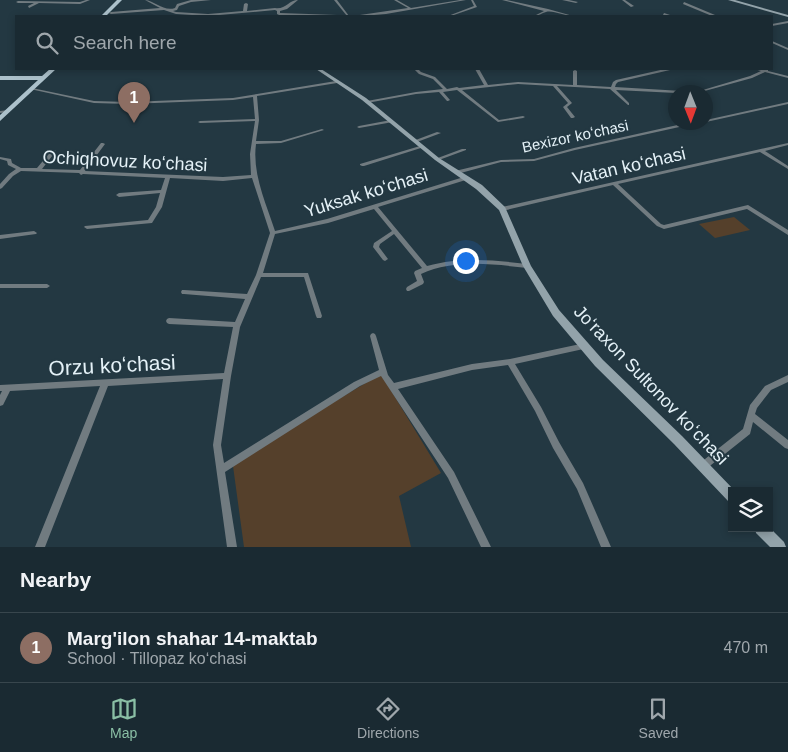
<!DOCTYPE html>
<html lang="en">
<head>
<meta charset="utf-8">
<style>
  body { margin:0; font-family:Arial,sans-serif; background:#27363e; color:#f1f3f6 }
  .controls { position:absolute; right:15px; bottom:15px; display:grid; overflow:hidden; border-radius:0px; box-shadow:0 2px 8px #0003 }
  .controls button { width:45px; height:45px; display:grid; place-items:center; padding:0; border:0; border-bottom:1px solid #38464d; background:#1a2a32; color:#f1f3f6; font:25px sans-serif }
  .compass { position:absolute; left:668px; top:85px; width:45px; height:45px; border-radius:50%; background:#1a2a32; box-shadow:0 2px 8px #0003; rotate:179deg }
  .you { position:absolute; left:465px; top:260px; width:18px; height:18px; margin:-12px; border:4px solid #fff; border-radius:50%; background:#1a73e8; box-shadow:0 0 0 8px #1a73e833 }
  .badge { display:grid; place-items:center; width:32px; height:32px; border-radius:50%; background:#8abfa5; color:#fff; font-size:16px; font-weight:700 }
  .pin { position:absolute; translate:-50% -41px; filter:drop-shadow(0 1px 2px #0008) }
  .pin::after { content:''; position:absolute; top:26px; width:18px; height:15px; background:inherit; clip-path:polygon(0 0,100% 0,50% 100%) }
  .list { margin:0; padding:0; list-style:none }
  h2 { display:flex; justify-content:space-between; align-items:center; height:65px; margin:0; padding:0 20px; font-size:21px }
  h2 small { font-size:16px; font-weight:400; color:#9fa7ac }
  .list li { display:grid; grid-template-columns:32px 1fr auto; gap:15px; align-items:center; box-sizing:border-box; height:70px; padding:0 20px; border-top:1px solid #38464d }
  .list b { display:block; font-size:19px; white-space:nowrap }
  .list p { margin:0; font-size:16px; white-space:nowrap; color:#9fa7ac }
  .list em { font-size:16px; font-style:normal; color:#9fa7ac }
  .icon { flex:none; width:28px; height:28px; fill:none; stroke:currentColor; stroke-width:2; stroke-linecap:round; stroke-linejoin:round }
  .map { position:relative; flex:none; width:788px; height:547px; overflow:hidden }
  .search { position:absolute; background:#1a2a32; box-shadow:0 2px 8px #0003; left:15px; right:15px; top:15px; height:55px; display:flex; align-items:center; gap:12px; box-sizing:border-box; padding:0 18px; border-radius:0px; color:#9fa7ac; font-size:19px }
  .sheet { height:135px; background:#1a2a32 }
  nav { display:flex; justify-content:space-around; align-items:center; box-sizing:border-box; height:70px; border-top:1px solid #38464d; background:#1a2a32; font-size:14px; color:#9fa7ac }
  nav a { display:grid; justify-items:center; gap:2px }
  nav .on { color:#8abfa5 }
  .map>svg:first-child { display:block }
  .green { fill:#55402b }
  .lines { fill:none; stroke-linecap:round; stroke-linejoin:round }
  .street { fill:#717b80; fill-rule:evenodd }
  .secondary { fill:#93a3aa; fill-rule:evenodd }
  .primary { fill:#acc1cb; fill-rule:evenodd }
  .labels { text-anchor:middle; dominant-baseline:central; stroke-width:4; stroke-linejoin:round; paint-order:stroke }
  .far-street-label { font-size:15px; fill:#e4f1f7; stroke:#233842 }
  .street-label { font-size:18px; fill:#e4f1f7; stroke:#233842 }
  .near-street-label { font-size:21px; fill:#e4f1f7; stroke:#233842 }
</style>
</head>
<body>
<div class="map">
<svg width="788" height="547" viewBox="0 0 788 547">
  <rect width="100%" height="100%" fill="#233842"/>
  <!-- green -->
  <g class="green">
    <polygon points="734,217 750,230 715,238 699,224"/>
    <polygon points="381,374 441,473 399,496 411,547 244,547 233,466 298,423"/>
  </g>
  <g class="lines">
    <!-- street -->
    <g class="street">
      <polygon points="86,0 90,0 80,4 39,3 29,8 28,6 34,3 18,3 16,2 18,1 80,2"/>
      <path d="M145,0C155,1 164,12 175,8L177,4L191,0H211L191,2L179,6L177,10L173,11L176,12L208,14L243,11L244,4L246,3L248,4L247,11L275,8C285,10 289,0 298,0L287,9L280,11V13L337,15L339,16L279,15L277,14V11L275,10L208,16L176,14L164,10L111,14L109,13L111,12L160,8Z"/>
      <polygon points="334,0 337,0 349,16 347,16"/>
      <polygon points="394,0 397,0 411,8 460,0 466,0 386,14 362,16 353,16 408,8"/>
      <polygon points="471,0 473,0 477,7 451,16 448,16 474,6"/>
      <path d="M502,0H507L548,9L573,16C564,16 553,10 546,12C542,13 538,16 534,16L544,11Z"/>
      <polygon points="562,0 569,0 578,2 576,3"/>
      <polygon points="622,0 625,0 634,6 631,7"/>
      <polygon points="684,2 715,15 716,16 712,16 683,4"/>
      <polygon points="664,13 670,15 671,16 667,16 663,15"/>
      <polygon points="788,21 788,23 772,26 772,24"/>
      <polygon points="772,41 788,48 788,50 772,43"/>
      <polygon points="414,69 418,69 421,72 435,77 447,89 457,87 459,88 484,85 475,69 479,69 488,85 518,82 573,85 573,71 575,70 577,71 577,85 611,87 613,82 616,80 665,69 671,69 670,70 618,82 616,84 615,87 682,91 684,92 676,93 616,90 629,103 629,105 628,105 610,89 557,86 572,103 567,107 575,117 573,118 571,118 563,107 568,103 553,86 518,84 462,90 499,120 523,116 525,117 523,118 498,122 457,90 443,92 450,100 448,101 447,101 439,92 416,94 367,103 365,102 367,101 416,92 443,89 433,79 419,74"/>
      <polygon points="754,69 768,69 768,71 788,76 788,78 765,72 752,78 701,92 696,92 750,76 761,71"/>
      <path d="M336,81L338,82L337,83L257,96L259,120L256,141H281L322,129L324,130L281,143L256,144C252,174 266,203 275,231L327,219L467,176L470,178L469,179L378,207L427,266C461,257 493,260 527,264L530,266L527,268C492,264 454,259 421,274L424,282L423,284L409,291H407L406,289L407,287L417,281L414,273L415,271L422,268L394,234L380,244L379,247L388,259L385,261L383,260L373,247L374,243L392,231L374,209L328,223L275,234L263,273H308L322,316L321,318H317L316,316L304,277H261L240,327L231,376L221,445L224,463L354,382L379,370L370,336L371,334L373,333L375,334L376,336L388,375L394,383L472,364L510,359L585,343L588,344L589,346L588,348L515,364L541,407L559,442L583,483L611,547H601L577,489L553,448L535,411L508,365L472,370L398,389L454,472L491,547H481L448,478L381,376L360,386L225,472L237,547H227L213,445L223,379L108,386L45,547H35L100,386L10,391L3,405L0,406V395L2,391H0V385L224,373L233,327L169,324L167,323L166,321L167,319L169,318L235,322L245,299L184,294H182L181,292L182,290H184L247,294L256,275L270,233L252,178L223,181L170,178L162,207L152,223L87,229L84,227L85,226L148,220L156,207L160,193L119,197L116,195L119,193L161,190L165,178L83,174L81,175L79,173L21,171L13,176L2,188L0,189V184L9,174L16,169L8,165L7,161L0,159V157L11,159L12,163L21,168H37L52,150H54L56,151L42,169L80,170L101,143H103L105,144L85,171L223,177L251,175L250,154L255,121L200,123L198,122L200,121L255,119L253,97L233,100L128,104L94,103L30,89L32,88L94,101L128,102L233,98Z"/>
      <polygon points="788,102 788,104 706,122 706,120"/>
      <polygon points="8,110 10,110 10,112 0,113 0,111"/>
      <polygon points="391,120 393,121 393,122 359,128 357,127 359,126"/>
      <polygon points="691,122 702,122 575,150 534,161 501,162 457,174 454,172 455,171 501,160 534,159 574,148"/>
      <polygon points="437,132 441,133 417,142 415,142 413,141"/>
      <polygon points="788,143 788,145 765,151 788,166 788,169 760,152 618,184 661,224 664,225 748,205 788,230 788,235 747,209 664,229 657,226 613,185 502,211 499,209 502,207"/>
      <polygon points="420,146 422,146 424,147 364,166 362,166 360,165 360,164"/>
      <polygon points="462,149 466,149 466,150 439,160 437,160 435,159"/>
      <polygon points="34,231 37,233 36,234 0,239 0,235"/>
      <polygon points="0,284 47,284 50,286 47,288 0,288"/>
      <polygon points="788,375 788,382 771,390 757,408 755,414 788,440 788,449 785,448 753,422 750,434 706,469 703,470 700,469 699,466 700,463 743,429 750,405 765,386"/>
    </g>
    <!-- secondary -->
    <g class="secondary">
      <polygon points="728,0 735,0 788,15 788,17"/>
      <polygon points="316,69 321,69 366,98 439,158 482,185 505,207 531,266 559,310 603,360 682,436 735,491 732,491 732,503 728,501 674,444 595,366 553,316 523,266 499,210 476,189 435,160 362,100"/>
      <polygon points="769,527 784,542 786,547 770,547 756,533 755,528"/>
    </g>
    <!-- primary -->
    <g class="primary">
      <polygon points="117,0 122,0 106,16 101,16"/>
      <polygon points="50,69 56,69 0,121 0,115 38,80 0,80 0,76 42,76"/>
    </g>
  </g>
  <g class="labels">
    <!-- far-street labels -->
    <g class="far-street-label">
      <text transform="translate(575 136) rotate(-12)">Bexizor koʻchasi</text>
    </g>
    <!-- street labels -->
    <g class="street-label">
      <text transform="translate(125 161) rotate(3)">Ochiqhovuz koʻchasi</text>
      <text transform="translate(629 166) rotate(-13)">Vatan koʻchasi</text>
      <text transform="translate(366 193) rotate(-17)">Yuksak koʻchasi</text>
      <text transform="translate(651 385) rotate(46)">Joʻraxon Sultonov koʻchasi</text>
    </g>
    <!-- near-street labels -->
    <g class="near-street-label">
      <text transform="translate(112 365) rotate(-3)">Orzu koʻchasi</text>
    </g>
  </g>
</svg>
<div class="controls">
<button><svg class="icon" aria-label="layers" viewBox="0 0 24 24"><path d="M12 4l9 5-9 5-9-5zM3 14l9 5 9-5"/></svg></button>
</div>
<svg class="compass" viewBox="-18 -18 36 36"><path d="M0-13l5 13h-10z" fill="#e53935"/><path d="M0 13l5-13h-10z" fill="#9fa7ac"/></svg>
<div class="you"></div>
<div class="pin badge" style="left:134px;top:123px;background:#8d6e63">1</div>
<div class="search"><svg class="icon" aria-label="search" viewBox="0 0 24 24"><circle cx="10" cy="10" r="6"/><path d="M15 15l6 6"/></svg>Search here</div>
</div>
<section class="sheet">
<h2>Nearby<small></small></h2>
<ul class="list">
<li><span class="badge" style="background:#8d6e63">1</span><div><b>Marg'ilon shahar 14-maktab</b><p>School · Tillopaz koʻchasi</p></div><em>470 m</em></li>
</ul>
</section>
<nav>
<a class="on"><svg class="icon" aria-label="map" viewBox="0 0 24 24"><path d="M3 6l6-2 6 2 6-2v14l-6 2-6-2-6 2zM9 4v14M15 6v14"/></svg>Map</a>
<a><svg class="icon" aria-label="directions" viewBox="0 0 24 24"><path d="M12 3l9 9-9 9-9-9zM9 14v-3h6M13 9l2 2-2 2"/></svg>Directions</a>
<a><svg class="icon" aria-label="saved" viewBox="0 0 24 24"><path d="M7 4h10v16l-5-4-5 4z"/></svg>Saved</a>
</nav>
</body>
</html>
